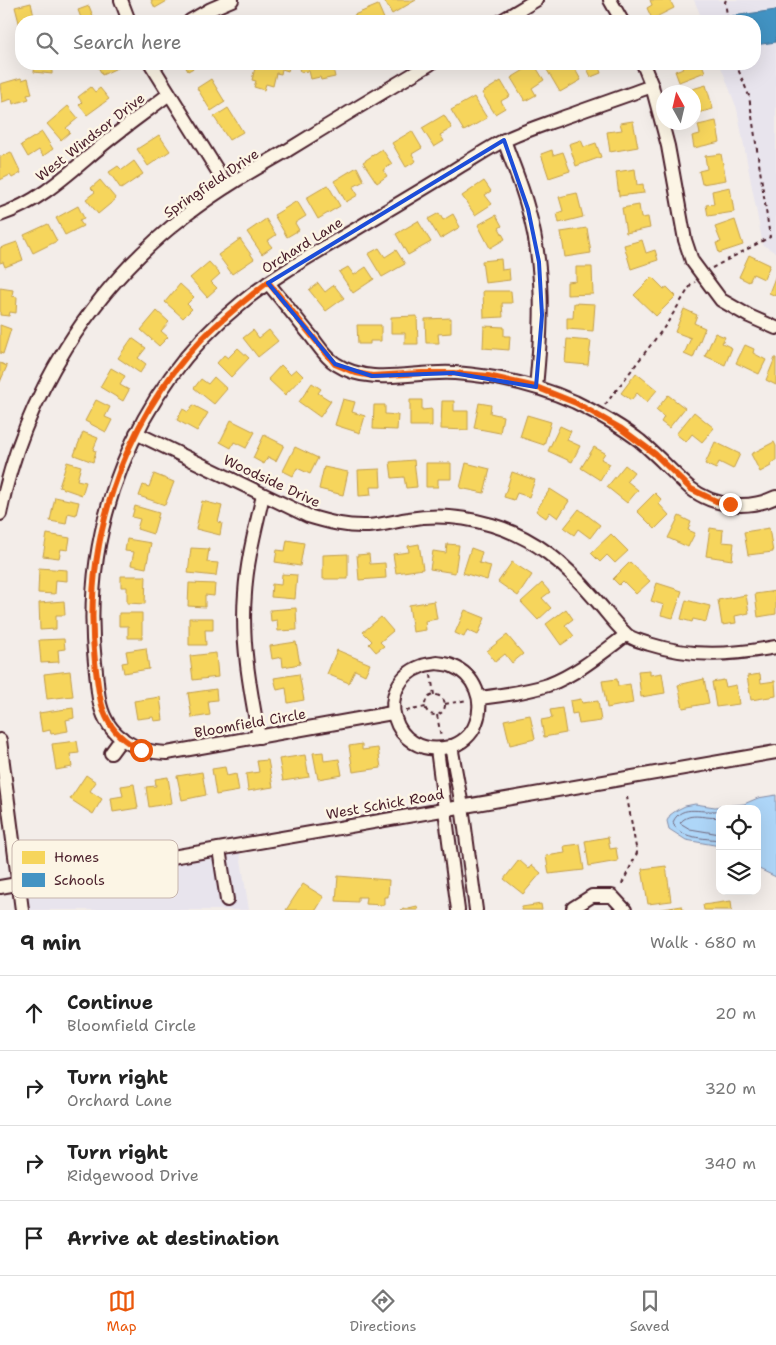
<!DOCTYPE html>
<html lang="en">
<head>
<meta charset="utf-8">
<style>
  body { margin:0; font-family:"Shantell Sans",sans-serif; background:#f2f2f2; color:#222 }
  .controls { position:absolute; right:15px; bottom:15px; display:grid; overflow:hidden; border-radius:10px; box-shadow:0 5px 20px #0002 }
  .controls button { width:45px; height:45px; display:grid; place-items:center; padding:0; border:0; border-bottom:1px solid #e0e0e0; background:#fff; color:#222; font:25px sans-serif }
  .compass { position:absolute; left:656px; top:85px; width:45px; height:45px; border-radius:50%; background:#fff; box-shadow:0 5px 20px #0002; rotate:352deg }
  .stop { position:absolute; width:15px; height:15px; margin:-11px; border:4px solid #ea580c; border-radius:50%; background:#fff }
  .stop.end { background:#ea580c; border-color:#fff; box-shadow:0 1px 5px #0008 }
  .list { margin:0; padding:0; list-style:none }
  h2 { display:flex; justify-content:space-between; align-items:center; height:65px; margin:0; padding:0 20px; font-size:21px }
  h2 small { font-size:16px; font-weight:400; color:#767676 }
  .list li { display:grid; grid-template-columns:32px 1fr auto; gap:15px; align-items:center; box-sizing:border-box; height:75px; padding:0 20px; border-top:1px solid #e0e0e0 }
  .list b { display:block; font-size:19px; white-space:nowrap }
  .list p { margin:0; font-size:16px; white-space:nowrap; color:#767676 }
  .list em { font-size:16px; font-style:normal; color:#767676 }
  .icon { flex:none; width:28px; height:28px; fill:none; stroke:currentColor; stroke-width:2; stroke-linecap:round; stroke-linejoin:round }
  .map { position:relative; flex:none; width:776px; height:910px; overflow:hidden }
  .search { position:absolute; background:#fff; box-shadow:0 5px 20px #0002; left:15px; right:15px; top:15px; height:55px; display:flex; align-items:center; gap:12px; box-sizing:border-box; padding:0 18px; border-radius:20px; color:#767676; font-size:19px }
  .sheet { height:365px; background:#fff }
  nav { display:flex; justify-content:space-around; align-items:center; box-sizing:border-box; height:70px; border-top:1px solid #e0e0e0; background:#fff; font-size:14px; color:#767676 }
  nav a { display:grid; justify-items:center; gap:2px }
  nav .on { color:#ea580c }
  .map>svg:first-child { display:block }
  .built { fill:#e8e4ed }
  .water { fill:#aed6f8; stroke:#868da6 }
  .homes { fill:#f6d55c; stroke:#c29e4d }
  .schools { fill:#4393c3; stroke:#457095 }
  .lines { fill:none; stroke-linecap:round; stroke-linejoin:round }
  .shore { stroke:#72687d; stroke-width:1 }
  .minor-casing { stroke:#4a1f2b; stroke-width:16 }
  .path { stroke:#4a1f2b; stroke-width:2; stroke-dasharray:4 4; stroke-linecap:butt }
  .minor { stroke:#fcf5e5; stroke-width:12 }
  .route { stroke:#ea580c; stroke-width:6 }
  .marked { fill:none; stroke:#1d4ed8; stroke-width:4; stroke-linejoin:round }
  .labels { text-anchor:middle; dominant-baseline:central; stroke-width:5; stroke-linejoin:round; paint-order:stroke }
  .street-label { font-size:14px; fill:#4a1f2b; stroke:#fcf5e5 }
  .key { fill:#fcf5e5; stroke:#c7b5ad; stroke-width:1 }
  .key-label { font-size:14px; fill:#4a1f2b }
</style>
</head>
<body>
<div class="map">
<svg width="776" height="910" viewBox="0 0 776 910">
  <rect width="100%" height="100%" fill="#f3ede9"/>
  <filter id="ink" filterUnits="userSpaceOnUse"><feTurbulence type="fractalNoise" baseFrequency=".02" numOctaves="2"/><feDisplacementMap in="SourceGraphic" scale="10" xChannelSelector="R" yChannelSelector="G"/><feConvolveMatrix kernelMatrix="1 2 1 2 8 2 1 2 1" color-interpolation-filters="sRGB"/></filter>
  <g filter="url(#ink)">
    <!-- built -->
    <g class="built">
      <polygon points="694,0 776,0 776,253 763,245 737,109 720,64 755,64 755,21 703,21"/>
      <polygon points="239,847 249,910 25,910 21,886"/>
    </g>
    <!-- water -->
    <polygon class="water" points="776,795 776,877 757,868 757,809 720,809 720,846 686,840 669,829 667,821 670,815 677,810 685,806 695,804 715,807 734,805 744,804 758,798"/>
    <!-- homes -->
    <g class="homes">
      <polygon points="151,0 169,0 155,8"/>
      <polygon points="384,0 416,0 392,14"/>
      <polygon points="650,0 670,0 674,8 652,19 647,8 652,5"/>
      <polygon points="31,3 35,21 21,21 21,30 15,7"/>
      <polygon points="378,5 385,21 356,21 354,15"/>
      <polygon points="89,6 95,21 76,21 81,18 78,10"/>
      <polygon points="35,64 52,64 52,74 34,72"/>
      <polygon points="97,64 115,64 117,68 102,75"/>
      <polygon points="184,64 201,64 188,71"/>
      <polygon points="256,64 290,64 288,71 282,69 281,74 276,73 273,86 266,84 264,90 254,87 256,81 252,80"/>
      <polygon points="298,64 332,64 335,77 321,80 320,77 311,79 309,71 300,72"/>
      <polygon points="534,64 544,80 532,88 536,95 525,101 511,78"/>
      <polygon points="559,64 572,64 581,80 560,92 547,70"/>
      <polygon points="585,64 607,64 599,67 601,73 591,77"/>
      <polygon points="682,64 702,64 705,72 679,82 675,71 683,68"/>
      <polygon points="21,78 22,80 28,78 32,94 27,95 29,99 13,104 12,99 2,102 0,84"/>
      <polygon points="211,79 225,102 211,111 197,88"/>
      <polygon points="501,81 510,96 501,101 505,108 495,114 482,93"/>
      <polygon points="706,85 713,109 694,114 694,92 682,92"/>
      <polygon points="91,87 95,92 100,88 109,99 87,115 79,105 82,102 78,97"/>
      <polygon points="474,97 487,118 464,131 451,110"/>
      <polygon points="68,106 78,118 66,128 70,132 61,140 47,124"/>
      <polygon points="228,108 243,132 229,140 214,117"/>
      <polygon points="444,115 452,128 440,135 444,141 434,147 422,128"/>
      <polygon points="633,121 638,147 610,152 607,132 622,130 620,123"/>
      <polygon points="716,121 720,142 694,148 692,136 700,134 698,125"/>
      <polygon points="412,131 422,148 412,154 416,161 406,167 392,143"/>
      <polygon points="42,132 53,149 43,156 39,150 28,157 21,145"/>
      <polygon points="159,135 170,151 148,166 137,149"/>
      <polygon points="581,140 584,147 596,143 601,157 576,166 569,144"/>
      <polygon points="382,149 392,164 383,170 387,176 377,183 363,162"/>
      <polygon points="552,150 553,155 563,152 570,171 549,178 541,154"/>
      <polygon points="11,152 21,173 12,178 10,175 0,180 0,157"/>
      <polygon points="721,154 726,180 702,184 699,171 707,169 705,156"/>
      <polygon points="134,161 143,174 121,189 109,172 118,166 122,170"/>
      <polygon points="357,167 364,181 353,187 358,195 346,202 334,181"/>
      <polygon points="635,169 637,185 643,184 644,193 619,196 616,172"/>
      <polygon points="100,180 116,199 98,214 86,199 95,192 91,188"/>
      <polygon points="484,181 491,191 485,195 492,204 475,215 462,196"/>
      <polygon points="328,185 340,206 318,219 306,198"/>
      <polygon points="730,187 734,212 708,216 706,205 714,204 712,191"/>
      <polygon points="577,193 583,217 559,223 557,213 563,211 559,197"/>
      <polygon points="297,201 306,216 295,223 299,230 287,237 274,215"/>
      <polygon points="639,205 641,218 648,217 650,228 626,233 622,208"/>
      <polygon points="78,206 84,218 79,220 83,226 65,235 56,218"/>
      <polygon points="439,213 443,220 453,214 460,227 440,239 428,219"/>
      <polygon points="496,215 502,226 499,228 505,239 490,248 478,225"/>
      <polygon points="266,219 276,235 267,241 272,247 262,254 247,232"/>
      <polygon points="735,220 743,245 719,253 716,243 721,242 715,227"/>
      <polygon points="418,221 431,242 408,255 396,234"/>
      <polygon points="48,224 57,241 33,253 24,235"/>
      <polygon points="587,228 591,253 565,257 561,232"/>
      <polygon points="240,239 254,259 232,274 218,255"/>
      <polygon points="642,240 646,253 655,250 658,260 631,269 624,245"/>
      <polygon points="17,242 23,260 5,267 3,262 0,263 0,248"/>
      <polygon points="379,248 385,257 396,250 405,264 382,277 368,254"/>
      <polygon points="749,255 770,265 764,279 753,274 749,282 739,277"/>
      <polygon points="501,259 502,270 509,269 510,280 485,283 482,261"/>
      <polygon points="209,262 220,274 211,282 217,288 207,297 190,278"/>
      <polygon points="348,267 354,275 366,267 374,279 353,293 339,272"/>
      <polygon points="576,267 592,267 593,294 567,295 567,282 576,281"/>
      <polygon points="776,275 776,296 769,293"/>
      <polygon points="652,277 664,289 667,287 676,296 656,316 634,295"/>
      <polygon points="318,283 325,292 334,285 344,298 326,311 309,290"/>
      <polygon points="180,284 194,297 187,304 192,309 183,318 165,302"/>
      <polygon points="0,288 13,290 12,296 17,297 16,313 10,312 9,316 0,315"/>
      <polygon points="483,291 511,291 512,303 502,303 503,317 484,318"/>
      <polygon points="574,303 595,304 593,331 567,329 567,318 573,318"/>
      <polygon points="684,309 697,315 694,323 705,328 693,358 684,354 691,338 675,332"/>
      <polygon points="157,311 169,322 161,331 168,337 159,346 141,330"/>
      <polygon points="417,316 418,344 405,344 405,333 391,333 391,317"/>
      <polygon points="451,318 451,333 438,334 439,343 426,343 425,319"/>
      <polygon points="0,325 11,329 3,354 0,353"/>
      <polygon points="357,325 381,325 381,341 370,341 370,344 358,344"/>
      <polygon points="484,326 504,327 504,336 510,336 509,350 483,348"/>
      <polygon points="253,330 259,338 269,330 278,341 258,357 243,338"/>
      <polygon points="715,333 725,337 722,343 732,348 725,365 705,356"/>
      <polygon points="132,338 146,348 138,358 146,364 140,373 118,358"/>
      <polygon points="567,339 591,341 588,365 565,363"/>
      <polygon points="745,345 754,349 753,353 766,360 759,374 736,363"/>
      <polygon points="238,348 249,358 231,377 217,363 224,355 228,358"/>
      <polygon points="775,358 776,358 776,385 766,380"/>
      <polygon points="0,363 7,366 0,382"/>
      <polygon points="281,365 290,374 296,369 303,376 285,395 268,379"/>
      <polygon points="111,368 125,376 120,385 129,390 123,401 100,387"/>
      <polygon points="636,373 657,390 647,402 637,393 631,400 621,393"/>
      <polygon points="214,377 227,389 214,404 194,388 201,379 208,384"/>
      <polygon points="312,383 321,389 318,393 331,401 320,417 299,402"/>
      <polygon points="668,395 685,408 669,428 661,422 664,417 656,410"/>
      <polygon points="343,399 355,402 352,412 365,416 360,433 335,425"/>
      <polygon points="96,400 110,407 105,417 112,420 106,432 85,421"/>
      <polygon points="410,400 422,400 422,410 432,409 432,426 410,426"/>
      <polygon points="442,401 454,401 454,411 468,411 468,430 441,429"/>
      <polygon points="479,403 491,405 490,413 503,416 500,433 474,428"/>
      <polygon points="193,405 208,413 197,431 177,420 183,409 188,412"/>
      <polygon points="374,405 385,405 385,414 398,415 397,430 373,429"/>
      <polygon points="694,412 714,428 702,442 692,434 686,442 676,434"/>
      <polygon points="527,415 551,422 544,445 520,437"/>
      <polygon points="231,420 255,432 246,448 234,442 231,448 220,442"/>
      <polygon points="560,426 571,431 567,440 580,446 572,462 548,451"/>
      <polygon points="83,432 98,438 93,450 96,451 93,462 74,455"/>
      <polygon points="264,435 284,445 276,461 268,457 264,464 253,458"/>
      <polygon points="715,442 740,454 733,469 719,462 716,469 705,464"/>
      <polygon points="774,442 776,446 776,461 770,464 771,466 760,472 751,454"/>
      <polygon points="295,447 318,458 310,474 297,468 293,476 283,471"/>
      <polygon points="594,447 605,453 601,459 610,464 600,480 581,468"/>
      <polygon points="414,460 417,487 406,488 404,477 392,478 390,462"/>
      <polygon points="67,462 81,466 77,480 86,482 82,495 59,487"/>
      <polygon points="426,463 451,463 451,479 438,479 438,487 426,487"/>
      <polygon points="466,463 490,469 484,493 460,488"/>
      <polygon points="625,465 634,472 627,481 638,490 627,503 607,487"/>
      <polygon points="324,467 348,472 343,495 319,489"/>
      <polygon points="380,469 381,487 370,487 371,495 359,496 358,470"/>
      <polygon points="512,472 535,480 529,497 517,493 514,500 504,497"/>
      <polygon points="154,474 174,482 165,505 139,496 143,485 149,487"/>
      <polygon points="550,489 569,501 558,518 550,512 546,518 536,511"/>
      <polygon points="655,493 662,500 659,504 669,515 655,529 637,511"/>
      <polygon points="55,497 79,502 76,515 68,513 66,524 50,521"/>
      <polygon points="202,501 222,506 218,522 222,523 220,535 196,529"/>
      <polygon points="135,506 159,513 153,534 137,529 140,519 132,517"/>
      <polygon points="579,509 600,525 590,538 578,529 574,535 564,528"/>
      <polygon points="679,516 691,522 688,530 695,533 688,547 668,538"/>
      <polygon points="710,528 723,530 722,542 734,543 732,560 706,556"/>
      <polygon points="769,528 773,552 748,555 744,532"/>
      <polygon points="47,534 70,538 68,550 61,549 59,558 43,556"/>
      <polygon points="611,534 628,551 615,563 607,555 600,562 591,553"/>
      <polygon points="127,539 151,543 146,568 131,565 134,552 125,551"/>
      <polygon points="287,540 304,543 300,566 275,562 277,550 285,551"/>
      <polygon points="419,544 423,569 396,573 393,554 409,552 408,546"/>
      <polygon points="447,544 459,545 455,573 430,569 433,551 446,553"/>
      <polygon points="191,548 209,549 207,562 218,563 216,576 188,573"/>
      <polygon points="471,548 482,552 479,563 491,566 487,580 463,573"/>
      <polygon points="348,554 348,579 323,579 323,555"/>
      <polygon points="369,554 370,564 385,563 386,578 359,580 357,555"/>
      <polygon points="512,562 532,575 518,596 498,582"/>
      <polygon points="630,562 650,581 636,594 623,581 619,585 613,579"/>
      <polygon points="39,568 67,570 67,581 56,580 55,594 38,593"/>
      <polygon points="282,574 297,575 295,599 271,597 272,584 281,585"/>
      <polygon points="121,576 146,576 145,604 127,603 127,587 121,587"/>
      <polygon points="189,583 215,584 214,596 205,595 205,607 188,606"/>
      <polygon points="542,583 550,592 542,598 551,608 538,620 521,602"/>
      <polygon points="657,583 682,591 673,618 661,615 664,605 651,601"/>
      <polygon points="776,591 776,614 758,617 755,594"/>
      <polygon points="746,595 749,613 735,616 736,623 722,625 718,600"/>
      <polygon points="686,600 710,606 706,622 693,619 692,622 681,619"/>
      <polygon points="64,601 65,615 56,615 56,629 40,630 39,603"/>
      <polygon points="434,601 437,619 425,621 426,630 413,632 409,605"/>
      <polygon points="296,608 297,630 278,631 277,620 271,621 270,610"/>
      <polygon points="566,609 573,619 565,625 574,636 561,645 546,624"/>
      <polygon points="465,610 485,618 478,635 467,630 464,637 455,633"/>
      <polygon points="119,613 142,613 142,638 128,638 128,626 119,626"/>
      <polygon points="381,617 393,631 380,642 384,646 376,652 369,644 372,641 363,632"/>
      <polygon points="189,618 213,618 213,630 205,630 206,645 189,645"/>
      <polygon points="507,635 523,654 512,663 505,654 495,662 487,651"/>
      <polygon points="64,639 65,649 58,650 59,662 41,663 39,640"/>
      <polygon points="296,642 300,664 283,667 282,657 272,659 270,646"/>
      <polygon points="146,648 149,669 124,673 122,663 128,662 126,651"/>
      <polygon points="337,650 370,664 365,675 355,670 349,683 327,674"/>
      <polygon points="216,653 218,677 193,680 190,656"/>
      <polygon points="650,670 650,675 662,673 665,693 641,697 638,671"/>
      <polygon points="70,671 73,696 47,699 44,674"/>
      <polygon points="299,674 304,700 288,703 286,688 277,690 274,678"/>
      <polygon points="760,674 761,683 775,681 776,696 751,700 747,676"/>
      <polygon points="617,679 618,686 630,684 633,703 607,708 602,681"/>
      <polygon points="704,679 709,703 683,708 678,685"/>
      <polygon points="724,680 726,687 736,685 739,704 716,707 712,682"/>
      <polygon points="216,689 217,700 208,701 210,715 192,718 188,693"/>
      <polygon points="160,697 163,720 154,721 153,717 137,719 134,701"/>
      <polygon points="581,699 582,703 598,701 601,721 579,724 577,713 572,714 570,701"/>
      <polygon points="73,708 74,718 66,720 68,731 51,734 50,730 42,732 39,713"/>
      <polygon points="562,708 566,733 544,737 541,720 552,718 550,710"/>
      <polygon points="530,715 535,739 510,745 504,720"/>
      <polygon points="77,741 79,753 70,754 72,767 56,770 52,744"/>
      <polygon points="362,744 362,750 378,748 381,768 353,772 349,746"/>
      <polygon points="323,752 324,761 339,759 342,775 318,779 313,753"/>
      <polygon points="305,755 309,777 283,781 279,759"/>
      <polygon points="268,760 273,787 248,791 246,774 259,772 257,761"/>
      <polygon points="225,767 227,776 236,774 239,791 216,795 212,769"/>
      <polygon points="202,772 206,795 182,800 177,776"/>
      <polygon points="86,775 96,782 90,791 102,799 93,814 70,799"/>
      <polygon points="168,777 172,803 149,807 146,787 156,786 155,779"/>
      <polygon points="134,784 138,808 113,812 111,798 123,796 121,786"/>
      <polygon points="608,837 610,849 616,848 618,861 589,866 585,841"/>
      <polygon points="580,844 584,870 549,874 546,856 565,853 564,846"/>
      <polygon points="519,860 529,869 532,865 541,873 523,894 504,879"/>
      <polygon points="666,866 671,901 648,904 642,869"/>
      <polygon points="338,876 389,880 388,897 384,897 384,905 365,904 366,897 358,897 358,902 336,901"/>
      <polygon points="303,884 324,897 316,910 286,910"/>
      <polygon points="731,901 732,910 704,910 703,905"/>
      <polygon points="541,904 542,910 522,910 522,907"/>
      <polygon points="417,906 418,910 400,910"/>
      <polygon points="682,906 683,910 656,910"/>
    </g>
    <!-- schools -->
    <polygon class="schools" points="776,10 776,42 755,45 755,21 733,21 732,16"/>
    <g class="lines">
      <!-- shore -->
      <g class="shore">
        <path d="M720,810C704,815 682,802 673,822C677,839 706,838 720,840"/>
        <path d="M720,817C707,820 690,810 680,823L690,829L720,834"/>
      </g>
      <!-- minor casing -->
      <g class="minor-casing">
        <g id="minor">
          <polyline points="121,0 129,21"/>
          <polyline points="610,0 622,21"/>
          <polyline points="190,21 211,9 232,0"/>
          <polyline points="501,21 536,0"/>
          <polyline points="151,64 227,186"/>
          <polyline points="643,64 652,86 668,146 685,240 692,261 721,300 749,316 776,328"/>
          <path d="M504,140C512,163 522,185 528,209C545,267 542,327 536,387"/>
          <path d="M0,215C39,202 68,174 99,148C121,129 146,112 169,94"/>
          <path d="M268,283C282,300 296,318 311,336C318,345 326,358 336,364C371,387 415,370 455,373C496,376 537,385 575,402C597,413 621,426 640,441C658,456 673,473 690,488C714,507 749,510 776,497"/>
          <path d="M136,433L308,516C328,522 347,527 368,526C382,525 396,521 409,519C437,514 465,517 492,525C536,538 565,564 595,599C605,610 614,623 625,633C630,639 641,641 649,644C693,658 731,655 776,647"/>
          <path d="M0,514C23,397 91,288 186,215C218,190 253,170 288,150C335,121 383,92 430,64"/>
          <path d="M437,663C442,664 448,664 452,666C475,675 485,701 476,723C472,735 461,744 449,747C391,760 372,684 422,666C427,664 433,664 437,663Z"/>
          <path d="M480,698C503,695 526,692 548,685C577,674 602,653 626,635"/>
          <path d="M392,713L167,753C135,752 108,737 100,704C97,691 97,677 95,663C80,529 134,390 240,304C280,271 327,247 371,220C401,202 432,184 462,165C476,157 490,147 505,140C524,131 543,125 562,118C592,107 622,97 652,86"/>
          <path d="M259,737C250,689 241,642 245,593C247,559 256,527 263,495"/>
          <polyline points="0,740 22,910"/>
          <polyline points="451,746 462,806 476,910"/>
          <polyline points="437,749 458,910"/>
          <polyline points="111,753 122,738"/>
          <polyline points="219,849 227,900"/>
          <polyline points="0,887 776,752"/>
          <polyline points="573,910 573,908 592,896 612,896 625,910"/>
        </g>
      </g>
      <!-- path -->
      <g class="path">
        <polyline points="726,0 725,2 728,21"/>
        <polyline points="712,268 770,237 749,96 736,64"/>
        <polyline points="605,405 666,325 691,285 695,282"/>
        <polyline points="431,675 434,695"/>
        <circle cx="435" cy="705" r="10"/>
        <polyline points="445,704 468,700"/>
        <polyline points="406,711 426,707"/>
        <polyline points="437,715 441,737"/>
        <polyline points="622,884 637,853 627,797"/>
      </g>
      <!-- minor -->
      <use href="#minor" class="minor"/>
    </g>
  </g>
  <g class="lines" filter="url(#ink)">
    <!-- route -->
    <path class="route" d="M141,750C101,731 100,702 95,662C82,546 121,424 202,339C223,318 245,300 268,282L335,364L356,373L372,376L422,373H453L488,376L536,387L576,403L620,428L655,454L691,489L716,501L730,504"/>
  </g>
  <!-- marked area -->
  <path class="marked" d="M504,140L528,209L539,262L542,315L536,387L453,373L372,376L335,364L268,283Z"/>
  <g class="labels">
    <!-- street labels -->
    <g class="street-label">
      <text transform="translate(90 137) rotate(-38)">West Windsor Drive</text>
      <text transform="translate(211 183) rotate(-34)">Springfield Drive</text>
      <text transform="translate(302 245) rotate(-32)">Orchard Lane</text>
      <text transform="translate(272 481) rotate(25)">Woodside Drive</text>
      <text transform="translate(250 723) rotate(-10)">Bloomfield Circle</text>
      <text transform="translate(385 804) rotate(-10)">West Schick Road</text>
    </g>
  </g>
  <!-- legend -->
  <rect x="12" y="840" width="166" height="58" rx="8" class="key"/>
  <rect x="22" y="851" width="23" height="13" fill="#f6d55c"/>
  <rect x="22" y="873" width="23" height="14" fill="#4393c3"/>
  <g class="key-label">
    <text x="54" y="862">Homes</text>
    <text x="54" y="885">Schools</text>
  </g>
</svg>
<div class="controls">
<button><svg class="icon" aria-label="locate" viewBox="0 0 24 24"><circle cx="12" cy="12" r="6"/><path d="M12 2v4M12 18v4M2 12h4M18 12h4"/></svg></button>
<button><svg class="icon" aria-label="layers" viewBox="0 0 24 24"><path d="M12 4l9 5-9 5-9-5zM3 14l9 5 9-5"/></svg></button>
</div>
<svg class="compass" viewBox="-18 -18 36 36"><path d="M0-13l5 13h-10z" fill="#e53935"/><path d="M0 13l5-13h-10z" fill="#767676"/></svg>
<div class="stop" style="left:141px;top:750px"></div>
<div class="stop end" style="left:730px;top:504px"></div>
<div class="search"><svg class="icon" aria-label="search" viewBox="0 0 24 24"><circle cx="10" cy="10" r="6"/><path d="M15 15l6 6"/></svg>Search here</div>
</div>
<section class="sheet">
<h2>9 min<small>Walk · 680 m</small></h2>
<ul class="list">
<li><svg class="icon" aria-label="ahead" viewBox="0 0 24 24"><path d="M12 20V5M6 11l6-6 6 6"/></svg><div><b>Continue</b><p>Bloomfield Circle</p></div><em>20 m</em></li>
<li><svg class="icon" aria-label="right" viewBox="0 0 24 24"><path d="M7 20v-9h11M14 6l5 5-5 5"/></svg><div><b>Turn right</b><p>Orchard Lane</p></div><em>320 m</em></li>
<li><svg class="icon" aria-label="right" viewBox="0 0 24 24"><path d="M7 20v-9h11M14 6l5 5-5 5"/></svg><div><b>Turn right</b><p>Ridgewood Drive</p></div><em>340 m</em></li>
<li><svg class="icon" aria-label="arrive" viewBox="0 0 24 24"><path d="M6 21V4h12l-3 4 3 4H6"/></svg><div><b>Arrive at destination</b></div></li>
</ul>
</section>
<nav>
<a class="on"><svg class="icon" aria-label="map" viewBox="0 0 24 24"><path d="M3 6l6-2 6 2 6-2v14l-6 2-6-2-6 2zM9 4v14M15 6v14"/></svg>Map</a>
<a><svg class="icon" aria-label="directions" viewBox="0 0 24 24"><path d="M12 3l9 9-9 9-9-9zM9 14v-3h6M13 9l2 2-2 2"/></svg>Directions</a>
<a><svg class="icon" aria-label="saved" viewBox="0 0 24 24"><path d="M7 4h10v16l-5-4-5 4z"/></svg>Saved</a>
</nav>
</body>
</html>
